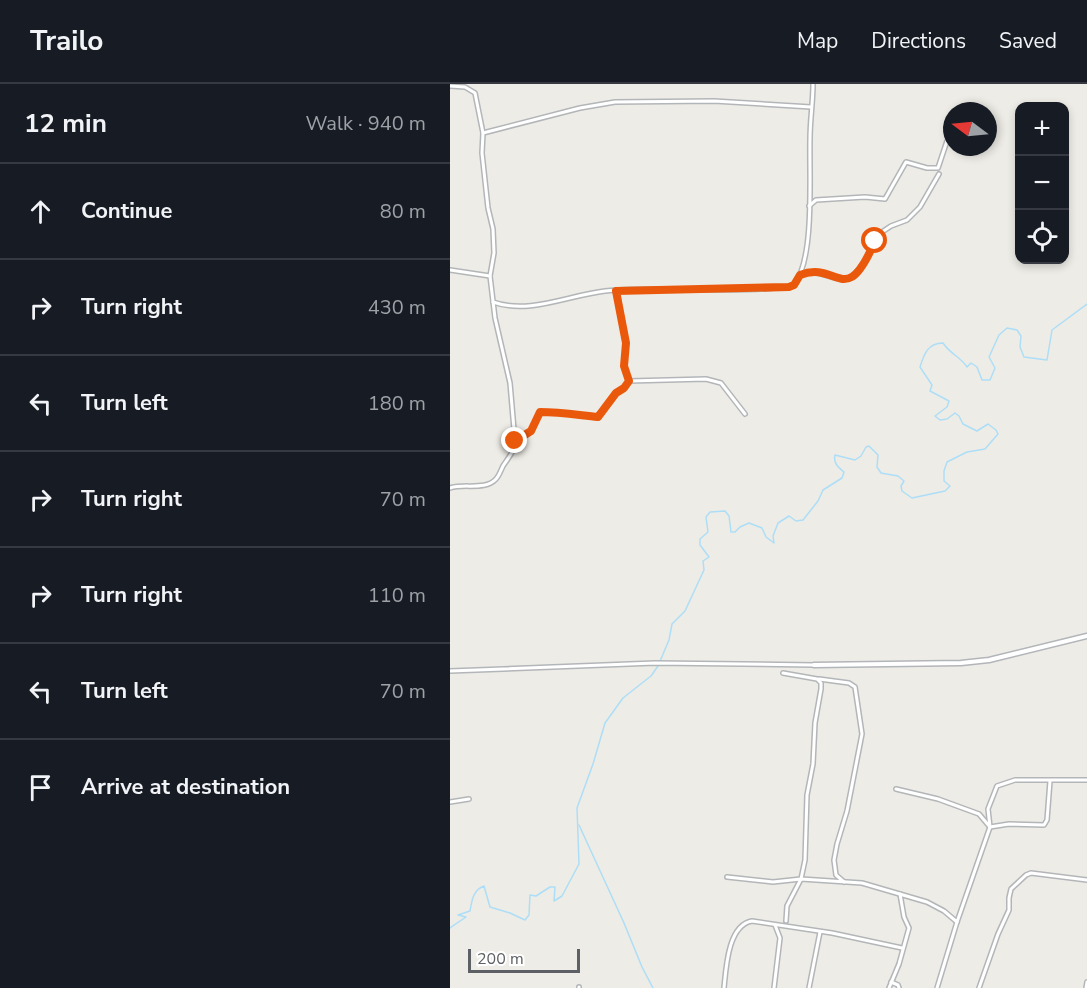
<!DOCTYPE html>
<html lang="en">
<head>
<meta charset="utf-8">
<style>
  body { margin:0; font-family:"Nunito Sans",sans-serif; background:#242831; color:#f1f3f6 }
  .controls { position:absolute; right:18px; top:18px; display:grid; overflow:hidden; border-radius:12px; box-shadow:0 3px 9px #0003 }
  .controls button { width:54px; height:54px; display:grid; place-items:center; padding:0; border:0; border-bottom:2px solid #363941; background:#171b24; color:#f1f3f6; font:30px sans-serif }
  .compass { position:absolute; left:493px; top:18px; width:54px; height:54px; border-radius:50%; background:#171b24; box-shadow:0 3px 9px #0003; rotate:286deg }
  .scale { position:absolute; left:18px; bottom:15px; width:112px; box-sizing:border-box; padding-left:6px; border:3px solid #5d6165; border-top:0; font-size:16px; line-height:21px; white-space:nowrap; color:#5d6165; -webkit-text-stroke:4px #fff; paint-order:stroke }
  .stop { position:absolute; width:18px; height:18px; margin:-14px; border:4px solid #ea580c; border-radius:50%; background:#fff }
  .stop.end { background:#ea580c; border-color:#fff; box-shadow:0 2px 6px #0008 }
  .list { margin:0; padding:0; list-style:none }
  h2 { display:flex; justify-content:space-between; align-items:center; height:78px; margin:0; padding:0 24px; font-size:26px }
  h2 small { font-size:20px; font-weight:400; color:#9ea1a6 }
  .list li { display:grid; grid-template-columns:39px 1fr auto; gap:18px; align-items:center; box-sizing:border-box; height:96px; padding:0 24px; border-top:2px solid #363941 }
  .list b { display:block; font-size:22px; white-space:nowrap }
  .list em { font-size:20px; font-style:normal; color:#9ea1a6 }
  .icon { flex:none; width:33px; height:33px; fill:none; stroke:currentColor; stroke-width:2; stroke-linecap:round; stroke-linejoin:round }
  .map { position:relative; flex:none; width:637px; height:904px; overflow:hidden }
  header { display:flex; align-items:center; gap:36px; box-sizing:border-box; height:84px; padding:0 30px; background:#171b24; border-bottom:2px solid #363941 }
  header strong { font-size:28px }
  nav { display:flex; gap:33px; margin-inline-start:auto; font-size:21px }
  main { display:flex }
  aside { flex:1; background:#171b24 }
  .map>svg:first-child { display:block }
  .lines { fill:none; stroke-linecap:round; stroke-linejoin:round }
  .stream { stroke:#addef7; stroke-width:1.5 }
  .street-casing { stroke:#b3b6b9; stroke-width:6 }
  .secondary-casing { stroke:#b2b5b9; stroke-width:7 }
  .street { stroke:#fff; stroke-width:3 }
  .secondary { stroke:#fff; stroke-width:4 }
  .route { stroke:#ea580c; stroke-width:8 }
</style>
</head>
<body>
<header>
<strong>Trailo</strong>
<nav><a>Map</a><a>Directions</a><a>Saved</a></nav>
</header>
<main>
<aside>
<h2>12 min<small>Walk · 940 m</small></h2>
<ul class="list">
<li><svg class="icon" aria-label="ahead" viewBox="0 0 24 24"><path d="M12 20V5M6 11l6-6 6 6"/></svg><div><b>Continue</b></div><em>80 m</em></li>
<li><svg class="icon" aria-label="right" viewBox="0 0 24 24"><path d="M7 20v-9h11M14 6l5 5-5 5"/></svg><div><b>Turn right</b></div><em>430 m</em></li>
<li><svg class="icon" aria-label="left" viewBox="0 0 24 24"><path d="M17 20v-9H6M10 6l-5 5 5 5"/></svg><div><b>Turn left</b></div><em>180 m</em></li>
<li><svg class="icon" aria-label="right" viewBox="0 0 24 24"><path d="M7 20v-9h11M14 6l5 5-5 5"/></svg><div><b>Turn right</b></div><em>70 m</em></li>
<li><svg class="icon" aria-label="right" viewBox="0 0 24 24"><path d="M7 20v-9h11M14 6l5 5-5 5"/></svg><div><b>Turn right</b></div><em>110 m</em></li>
<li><svg class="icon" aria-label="left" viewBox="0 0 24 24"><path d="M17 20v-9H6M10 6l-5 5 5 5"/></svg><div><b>Turn left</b></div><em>70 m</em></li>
<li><svg class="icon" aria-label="arrive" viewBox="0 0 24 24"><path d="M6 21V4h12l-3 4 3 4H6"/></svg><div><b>Arrive at destination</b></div></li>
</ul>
</aside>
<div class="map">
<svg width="637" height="904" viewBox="0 0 637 904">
  <rect width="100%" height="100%" fill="#eeece6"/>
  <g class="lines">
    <!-- stream -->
    <g class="stream">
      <polyline points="129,741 174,839 192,883 203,904"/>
      <path d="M0,844L16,833L8,831L20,827C22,816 23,806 34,802L40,823L60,829L75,836L79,831L80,811L86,812L100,803H105L104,817L112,812L129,780L127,724L143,680L155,639L173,614L201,592L208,582L219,556L222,540L235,527L254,486L253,477L259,473L250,461V455L258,448L256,433L260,428L275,427L279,432L281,448H285L290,443L299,439L312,444L316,453L324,459L323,452L328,439L339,432L346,437L353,436L368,417L373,406L392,394L394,388C388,383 383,379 385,371L405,376L411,372L416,363L419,362L428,371L427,383L431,389L448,392L454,397L451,402L452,407L462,414L495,407L500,402L494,397V387L497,378L517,368L535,365L548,350L546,346L538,340L527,347L513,340L509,332L505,329L497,335L490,336L485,332L497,323L499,317L480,307L482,301L470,283C474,270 478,259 493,259C500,270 511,273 517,283L521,279L527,283L532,296H540L545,284L539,273L549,251L557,244L567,246L571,252L570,263L574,273L597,276L602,246L637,220"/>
    </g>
    <!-- street casing -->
    <g class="street-casing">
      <g id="street">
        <polyline points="0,2 15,3 25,9 33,49 32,69 38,124 43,145 44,169 40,192 45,234 60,299 65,357"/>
        <polyline points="33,49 130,24 165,18 264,17 361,23"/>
        <polyline points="530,63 532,64"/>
        <polyline points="359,122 366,116 415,113 435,115 456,78 477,84 488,84 497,57 502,57"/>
        <polyline points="0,186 40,192"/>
        <path d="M349,191C372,182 383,201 402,193L414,179L429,150L441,142L457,136L470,123L489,90"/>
        <polyline points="167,208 176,259 174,282 179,297"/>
        <path d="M43,218C79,231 119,211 155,207C175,205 195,205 215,205C234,205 337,209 345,199C365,173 359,88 360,55C360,36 363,18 363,0"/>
        <path d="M0,404C14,399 35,407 46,395C49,392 51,386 53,382C59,373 64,368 65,357L81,347L90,328C111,328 128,331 148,333L166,309L174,304L179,297L256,295L271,299L295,330"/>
        <polyline points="0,587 205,579 364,581"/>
        <polyline points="333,589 367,595 371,599 371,605 365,639 363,680 357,711 355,776 351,795 337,822 336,837"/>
        <polyline points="369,595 399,599 405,603 412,650 397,727 387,760 384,776 386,791 394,798"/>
        <polyline points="446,705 488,715 529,730 540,743 559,740 594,741 597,736 600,697"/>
        <polyline points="0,718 19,715"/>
        <polyline points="277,793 323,798 351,795 412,799 477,818 494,827 507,838"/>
        <polyline points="441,898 448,901 449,904"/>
        <polyline points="129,903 129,904"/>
        <path d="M274,904C276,884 278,841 302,837L382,849L452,864"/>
        <polyline points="324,904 330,854 325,841"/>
        <polyline points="359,904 370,848"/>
        <polyline points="439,904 449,880 459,844 454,833 450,810"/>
        <polyline points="487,904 507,838 540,743 538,725 547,702 565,696 637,696"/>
        <polyline points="529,904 548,850 559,826 559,814 561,805 576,791 581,789 637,796"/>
        <polyline points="636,904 637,898"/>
      </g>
    </g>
    <!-- secondary casing -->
    <g class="secondary-casing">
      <polyline id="secondary" points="364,581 511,579 539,576 637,552"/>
    </g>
    <!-- street -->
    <use href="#street" class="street"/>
    <!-- secondary -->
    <use href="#secondary" class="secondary"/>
  </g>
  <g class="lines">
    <!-- route -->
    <path class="route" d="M65,357L81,347L90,328C110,328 128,331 148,333L166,309L174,304L179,297L174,282L176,259L166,207L339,203L344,201L350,191C388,176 395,227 425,157"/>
  </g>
</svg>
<div class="controls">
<button>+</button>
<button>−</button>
<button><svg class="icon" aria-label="locate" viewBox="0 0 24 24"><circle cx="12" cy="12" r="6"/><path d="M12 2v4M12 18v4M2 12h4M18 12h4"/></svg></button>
</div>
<svg class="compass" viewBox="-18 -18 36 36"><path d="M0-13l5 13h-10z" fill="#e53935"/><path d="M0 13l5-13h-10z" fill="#9ea1a6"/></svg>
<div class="scale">200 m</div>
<div class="stop" style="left:425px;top:157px"></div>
<div class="stop end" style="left:65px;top:357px"></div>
</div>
</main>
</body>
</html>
